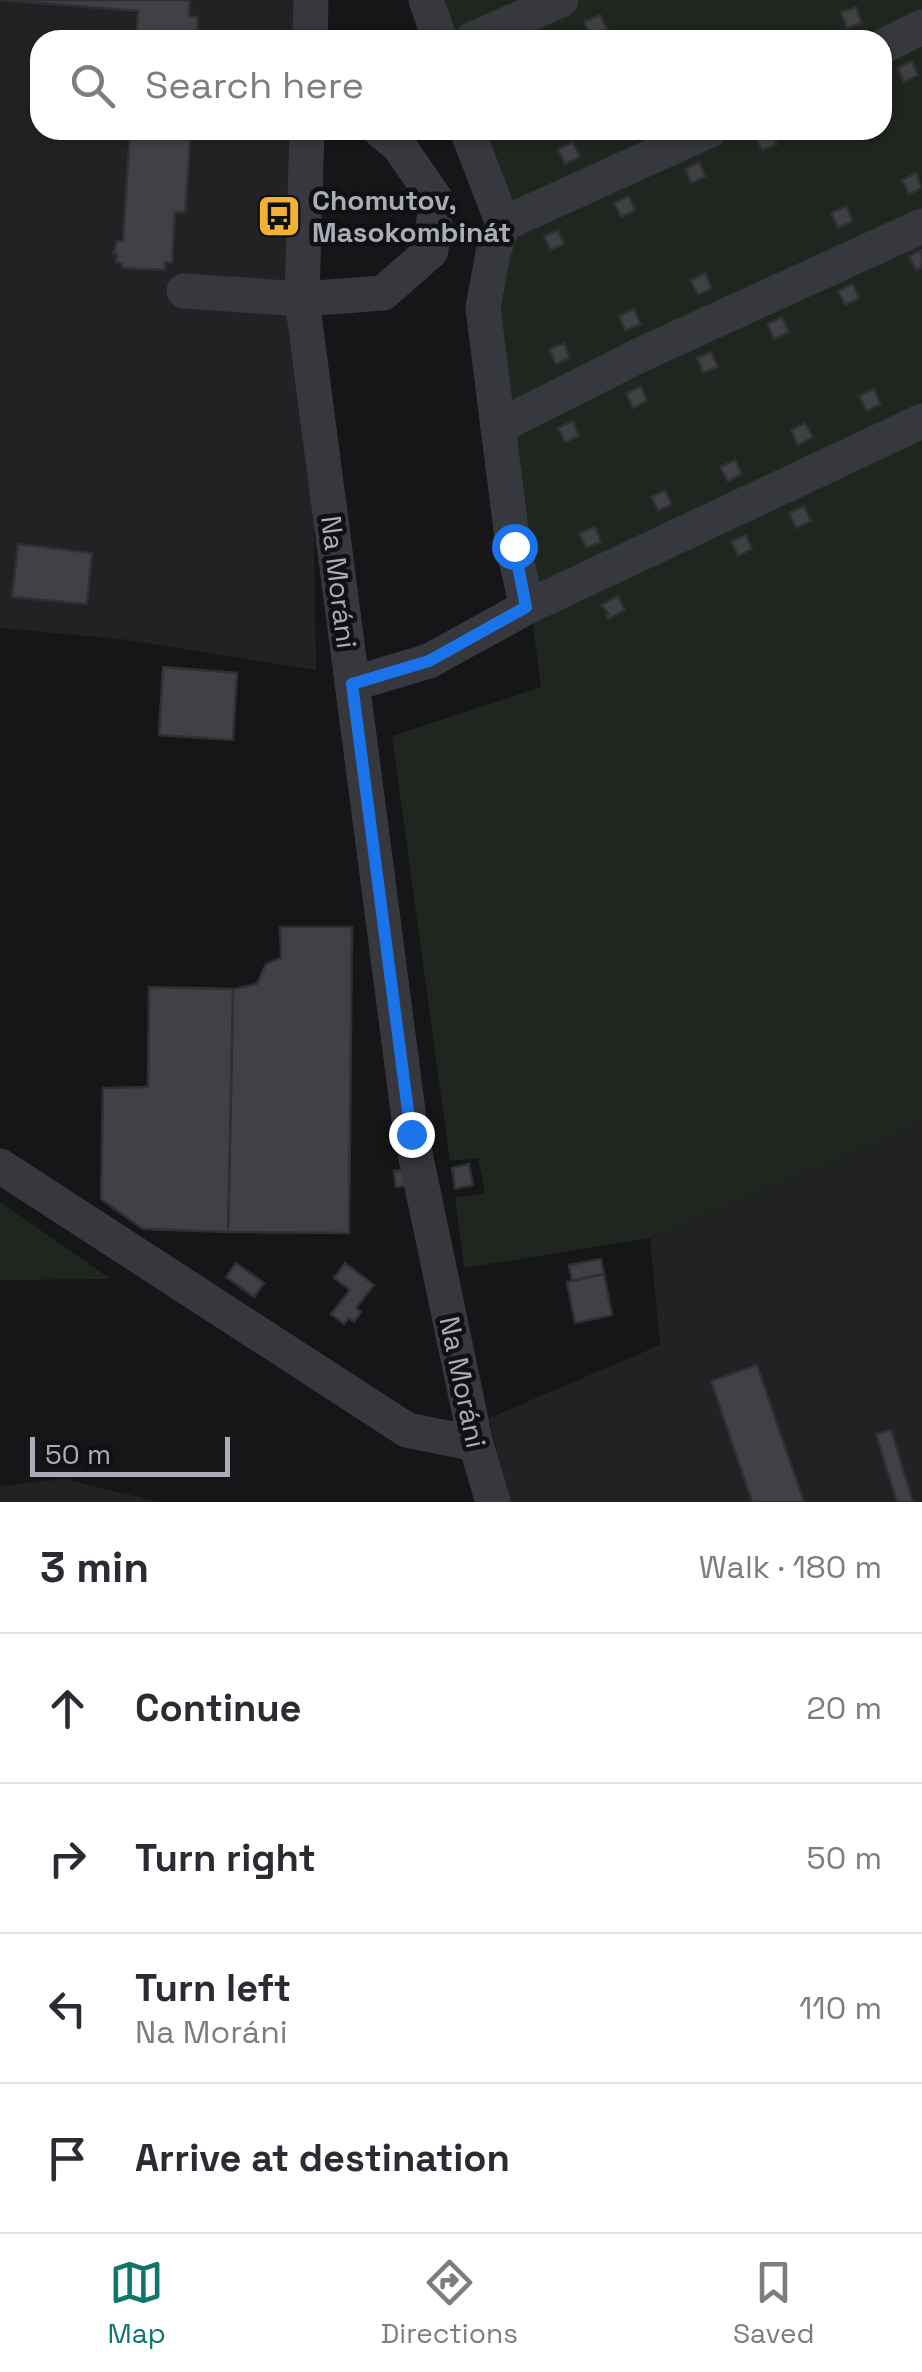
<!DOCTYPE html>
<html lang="en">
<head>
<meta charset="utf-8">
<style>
  body { margin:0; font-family:"Space Grotesk",sans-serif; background:#f2f2f3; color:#2b2b33 }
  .scale { position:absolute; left:30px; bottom:25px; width:200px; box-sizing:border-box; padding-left:10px; border:5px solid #a8adb8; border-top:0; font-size:28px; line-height:35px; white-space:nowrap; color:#a8adb8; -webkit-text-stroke:8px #111113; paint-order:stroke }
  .stop { position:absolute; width:30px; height:30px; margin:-22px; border:8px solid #1a73e8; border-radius:50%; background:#fff }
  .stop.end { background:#1a73e8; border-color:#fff; box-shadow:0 2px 10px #0008 }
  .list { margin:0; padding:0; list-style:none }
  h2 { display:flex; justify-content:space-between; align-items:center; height:130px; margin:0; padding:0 40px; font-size:42px }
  h2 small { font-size:32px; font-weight:400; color:#7c7c81 }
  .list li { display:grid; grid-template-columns:65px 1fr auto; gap:30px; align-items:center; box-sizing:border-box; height:150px; padding:0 40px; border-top:2px solid #e1e1e2 }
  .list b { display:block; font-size:38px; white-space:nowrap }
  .list p { margin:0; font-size:32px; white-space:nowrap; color:#7c7c81 }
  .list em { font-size:32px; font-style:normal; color:#7c7c81 }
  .icon { flex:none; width:55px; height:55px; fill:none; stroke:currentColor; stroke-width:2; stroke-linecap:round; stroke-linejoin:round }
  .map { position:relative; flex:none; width:922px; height:1502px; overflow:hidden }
  .search { position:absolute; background:#fff; box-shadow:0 2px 8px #0004; left:30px; right:30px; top:30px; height:110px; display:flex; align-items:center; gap:25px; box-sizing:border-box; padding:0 35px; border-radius:30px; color:#7c7c81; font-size:38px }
  .sheet { height:730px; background:#fff }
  nav { display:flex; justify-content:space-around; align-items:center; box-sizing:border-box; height:140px; border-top:2px solid #e1e1e2; background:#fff; font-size:28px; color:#7c7c81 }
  nav a { display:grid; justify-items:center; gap:5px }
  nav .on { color:#0f766e }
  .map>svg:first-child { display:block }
  .built { fill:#222225 }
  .green { fill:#1e261f }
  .building { fill:#404145; stroke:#303034; stroke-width:2.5 }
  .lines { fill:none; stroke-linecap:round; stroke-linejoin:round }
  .minor { stroke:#37383d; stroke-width:35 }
  .route { stroke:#1a73e8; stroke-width:12 }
  .labels { text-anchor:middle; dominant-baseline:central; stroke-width:9; stroke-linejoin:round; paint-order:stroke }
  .poi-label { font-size:28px; font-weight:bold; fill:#a8adb8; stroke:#111113; text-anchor:start }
  .street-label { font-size:28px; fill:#a8adb8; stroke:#111113 }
</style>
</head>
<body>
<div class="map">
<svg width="922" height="1502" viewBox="0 0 922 1502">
  <rect width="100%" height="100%" fill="#161618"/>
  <!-- built -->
  <g class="built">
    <polygon points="0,0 307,0 307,40 40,40 40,130 308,130 316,670 120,639 0,628"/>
    <polygon points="922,1124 922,1502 509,1502 489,1418 660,1345 650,1238"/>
    <polygon points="65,1479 159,1502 0,1502 0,1486"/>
  </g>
  <!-- green -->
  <g class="green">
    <polygon points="434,0 922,0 922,1124 650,1238 464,1268 455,1197 485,1194 478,1158 450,1161 392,736 541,687 492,312 480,130 882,130 882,40 448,40"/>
    <polygon points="0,1202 111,1279 0,1280"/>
  </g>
  <!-- building -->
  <g class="building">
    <polygon points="0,0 190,0 189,16 198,17 197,40 136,40 138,11"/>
    <polygon points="856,7 862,23 847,28 841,12"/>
    <polygon points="600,15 607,29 592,36 584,22"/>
    <polygon points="912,61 918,75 904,82 898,68"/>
    <polygon points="130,130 191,130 185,213 175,212 172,263 165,262 165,270 122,268 122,263 116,262 117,254 113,254 117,241 123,241"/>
    <polygon points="770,130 777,144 762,150 755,136"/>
    <polygon points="573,142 580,157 565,164 558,149"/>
    <polygon points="699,162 706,177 691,183 685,169"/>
    <polygon points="916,173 922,188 909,194 902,180"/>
    <polygon points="629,196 635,210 621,217 614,203"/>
    <polygon points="846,206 853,221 838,228 831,213"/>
    <polygon points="558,230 564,244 550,250 544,236"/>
    <polygon points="922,250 922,267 916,270 909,256"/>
    <polygon points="705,273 712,288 698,295 690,280"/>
    <polygon points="853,284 859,298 845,305 838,291"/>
    <polygon points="634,309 641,324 625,331 619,316"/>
    <polygon points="782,317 789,332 774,339 767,324"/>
    <polygon points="564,343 570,358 556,364 549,349"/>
    <polygon points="711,352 718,367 703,373 697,358"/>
    <polygon points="641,386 647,401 633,408 626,393"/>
    <polygon points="874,389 881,404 867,411 859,396"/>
    <polygon points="573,421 579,436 565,442 558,428"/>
    <polygon points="805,423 813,437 798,445 791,430"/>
    <polygon points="735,460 742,474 728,481 720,467"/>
    <polygon points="665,490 672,504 658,511 651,497"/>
    <polygon points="804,506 811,521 796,528 789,513"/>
    <polygon points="595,527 601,542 586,548 579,533"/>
    <polygon points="746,535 752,549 738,556 731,541"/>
    <polygon points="18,544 92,553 87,604 12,597"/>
    <polygon points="618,596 625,610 608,619 606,615 609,614 601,605"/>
    <polygon points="163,667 237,673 233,740 159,735"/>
    <polygon points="280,927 352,927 349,1233 228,1232 233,989 257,984 266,964 281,958"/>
    <polygon points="149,987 233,989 228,1232 143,1229 101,1199 103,1088 148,1087"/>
    <polygon points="469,1164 473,1185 455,1189 452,1168"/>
    <polygon points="406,1170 408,1186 396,1187 394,1171"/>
    <polygon points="601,1259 604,1274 572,1281 569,1265"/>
    <polygon points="236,1263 264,1283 254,1297 226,1277"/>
    <polygon points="345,1263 374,1285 356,1308 361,1312 354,1322 349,1318 344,1324 331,1314 350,1290 334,1278"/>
    <polygon points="604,1274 612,1315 575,1323 567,1282"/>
    <polygon points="757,1365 804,1502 752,1502 711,1381"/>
    <polygon points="891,1430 913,1502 897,1502 876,1434"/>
  </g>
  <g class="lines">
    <!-- minor -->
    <g class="minor">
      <polyline points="426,0 440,40"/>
      <polyline points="310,40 311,0"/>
      <polyline points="471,40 561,0"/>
      <polyline points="882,47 922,27"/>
      <polyline points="307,130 302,299 411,1134 476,1444 493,1502"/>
      <polyline points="467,130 503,224 493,253 483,308 513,546 527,607 922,421"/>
      <polyline points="503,224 710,130"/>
      <polyline points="184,291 302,299 383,293 431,251 436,200 399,146 380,130"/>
      <polyline points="498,427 638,356 922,226"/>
      <polyline points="352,684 429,661 527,607"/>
      <polyline points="0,1166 407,1430 476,1444"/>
    </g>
  </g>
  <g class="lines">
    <!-- route -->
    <polyline class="route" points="411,1134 352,684 429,661 526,607 514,546"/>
  </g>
  <!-- icons -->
  <defs>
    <g id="bus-square" transform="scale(2.25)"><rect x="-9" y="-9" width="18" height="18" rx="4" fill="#f2b134" stroke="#111113"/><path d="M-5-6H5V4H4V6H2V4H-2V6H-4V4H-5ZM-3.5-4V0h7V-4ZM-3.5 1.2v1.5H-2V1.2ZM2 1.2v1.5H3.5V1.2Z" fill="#111"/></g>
  </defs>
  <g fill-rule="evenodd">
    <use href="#bus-square" x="279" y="216"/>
  </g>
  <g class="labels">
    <!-- poi labels -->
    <g class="poi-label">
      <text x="312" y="200">Chomutov,<tspan x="312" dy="32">Masokombinát</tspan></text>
    </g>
    <!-- street labels -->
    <g class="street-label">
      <text transform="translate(339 582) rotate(83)">Na Moráni</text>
      <text transform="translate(463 1382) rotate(78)">Na Moráni</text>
    </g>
  </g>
</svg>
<div class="scale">50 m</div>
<div class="stop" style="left:514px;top:546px"></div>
<div class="stop end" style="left:411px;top:1134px"></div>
<div class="search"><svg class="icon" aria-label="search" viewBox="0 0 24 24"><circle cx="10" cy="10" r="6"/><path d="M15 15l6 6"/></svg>Search here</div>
</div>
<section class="sheet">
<h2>3 min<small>Walk · 180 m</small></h2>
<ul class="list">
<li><svg class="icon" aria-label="ahead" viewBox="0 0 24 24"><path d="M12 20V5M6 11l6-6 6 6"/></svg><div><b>Continue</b></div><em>20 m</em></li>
<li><svg class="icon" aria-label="right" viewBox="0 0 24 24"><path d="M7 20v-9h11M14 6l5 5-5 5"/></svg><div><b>Turn right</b></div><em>50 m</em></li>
<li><svg class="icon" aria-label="left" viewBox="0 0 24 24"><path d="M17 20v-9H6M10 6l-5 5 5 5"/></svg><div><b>Turn left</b><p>Na Moráni</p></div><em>110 m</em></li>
<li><svg class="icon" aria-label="arrive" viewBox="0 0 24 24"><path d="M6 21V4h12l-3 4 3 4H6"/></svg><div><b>Arrive at destination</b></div></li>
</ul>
</section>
<nav>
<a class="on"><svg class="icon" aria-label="map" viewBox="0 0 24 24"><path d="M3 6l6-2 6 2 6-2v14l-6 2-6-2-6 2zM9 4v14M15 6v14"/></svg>Map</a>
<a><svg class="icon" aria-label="directions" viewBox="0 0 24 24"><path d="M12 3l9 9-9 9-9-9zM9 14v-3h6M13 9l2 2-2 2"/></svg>Directions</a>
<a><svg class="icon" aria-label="saved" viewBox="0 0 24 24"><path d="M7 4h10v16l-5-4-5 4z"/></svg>Saved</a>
</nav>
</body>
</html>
